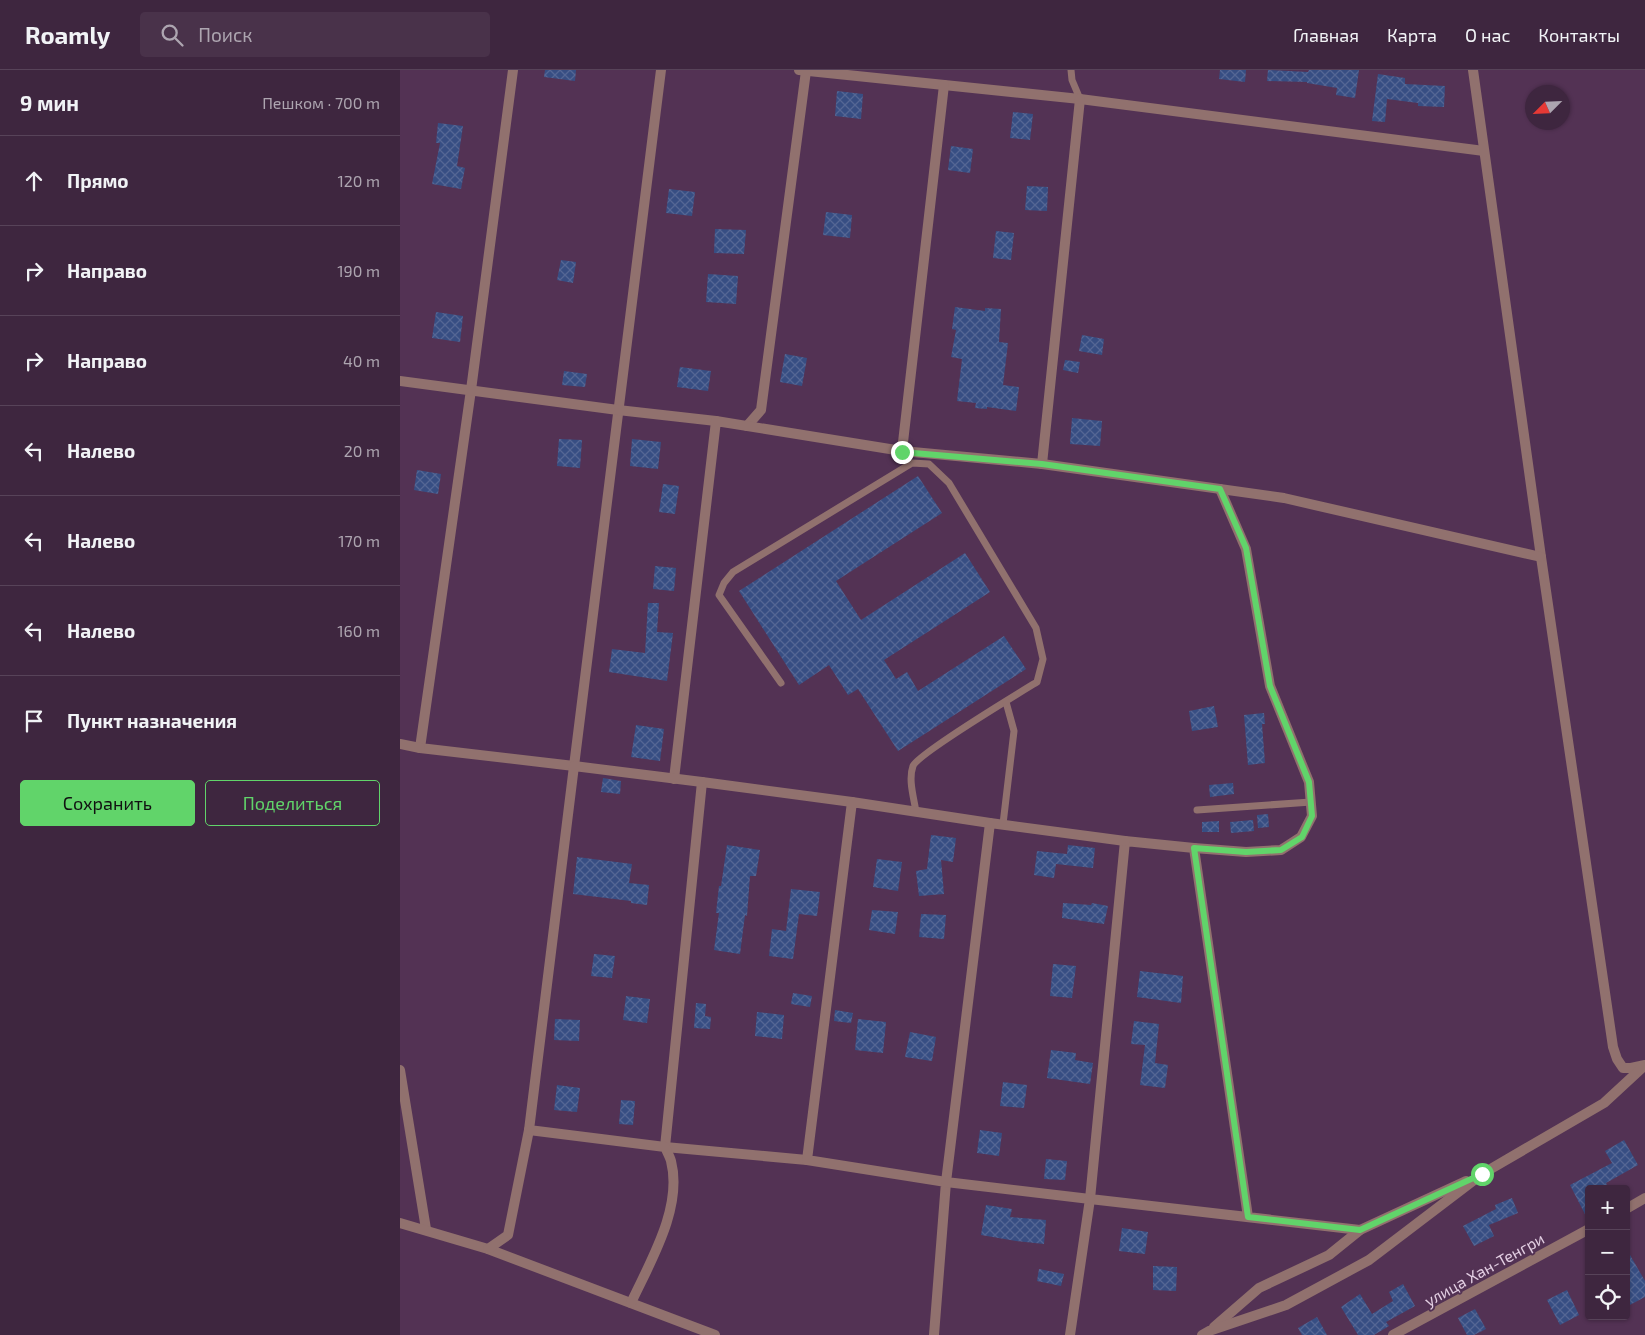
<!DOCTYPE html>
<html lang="ru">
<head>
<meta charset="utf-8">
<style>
  body { margin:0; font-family:"Exo 2",sans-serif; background:#49324a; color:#f1f3f6 }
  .controls { position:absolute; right:15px; bottom:15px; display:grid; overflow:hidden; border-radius:5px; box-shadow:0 1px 4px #0004 }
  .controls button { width:45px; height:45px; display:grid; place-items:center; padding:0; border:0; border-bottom:1px solid #574359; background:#3e263f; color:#f1f3f6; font:25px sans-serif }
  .compass { position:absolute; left:1125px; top:15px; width:45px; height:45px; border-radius:50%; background:#3e263f; box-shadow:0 1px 4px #0004; rotate:246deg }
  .stop { position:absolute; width:15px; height:15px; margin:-11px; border:4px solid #61d46a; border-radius:50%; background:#fff }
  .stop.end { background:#61d46a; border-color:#fff; box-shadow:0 1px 5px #0008 }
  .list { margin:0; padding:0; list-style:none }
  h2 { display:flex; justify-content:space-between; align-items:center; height:65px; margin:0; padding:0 20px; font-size:21px }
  h2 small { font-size:16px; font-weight:400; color:#ada5b0 }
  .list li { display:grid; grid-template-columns:32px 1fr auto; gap:15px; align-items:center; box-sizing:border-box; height:90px; padding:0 20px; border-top:1px solid #574359 }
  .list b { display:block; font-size:19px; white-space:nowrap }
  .list em { font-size:16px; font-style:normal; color:#ada5b0 }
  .actions { display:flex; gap:10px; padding:15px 20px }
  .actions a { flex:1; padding:11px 0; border:1px solid #61d46a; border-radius:5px; text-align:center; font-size:18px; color:#61d46a }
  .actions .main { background:#61d46a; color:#111 }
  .icon { flex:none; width:28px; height:28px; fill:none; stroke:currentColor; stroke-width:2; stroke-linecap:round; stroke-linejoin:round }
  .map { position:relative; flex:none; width:1245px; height:1265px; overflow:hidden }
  header { display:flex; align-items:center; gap:30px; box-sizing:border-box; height:70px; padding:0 25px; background:#3e263f; border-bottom:1px solid #574359 }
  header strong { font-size:24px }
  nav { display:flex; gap:28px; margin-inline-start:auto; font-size:18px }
  .search { width:350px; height:45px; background:#49324a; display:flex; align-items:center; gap:12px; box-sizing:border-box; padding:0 18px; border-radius:5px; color:#ada5b0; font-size:19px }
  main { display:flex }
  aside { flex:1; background:#3e263f }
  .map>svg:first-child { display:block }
  .building { fill:url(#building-cross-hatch) }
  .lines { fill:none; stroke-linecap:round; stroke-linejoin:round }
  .lane { stroke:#91716e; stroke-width:7 }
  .street { stroke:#91716e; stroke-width:10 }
  .route { stroke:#61d46a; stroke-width:6 }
  .labels { text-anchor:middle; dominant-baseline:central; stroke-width:4; stroke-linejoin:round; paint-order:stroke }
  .street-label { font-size:16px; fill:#e3cfe3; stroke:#533254 }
</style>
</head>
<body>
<header>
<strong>Roamly</strong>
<div class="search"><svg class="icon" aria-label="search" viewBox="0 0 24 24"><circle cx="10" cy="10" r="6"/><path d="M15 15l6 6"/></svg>Поиск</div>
<nav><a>Главная</a><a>Карта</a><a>О нас</a><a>Контакты</a></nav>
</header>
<main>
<aside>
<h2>9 мин<small>Пешком · 700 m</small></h2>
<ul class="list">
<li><svg class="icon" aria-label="ahead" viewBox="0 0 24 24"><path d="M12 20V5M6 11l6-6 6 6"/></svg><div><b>Прямо</b></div><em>120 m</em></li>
<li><svg class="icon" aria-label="right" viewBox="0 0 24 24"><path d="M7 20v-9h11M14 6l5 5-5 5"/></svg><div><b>Направо</b></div><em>190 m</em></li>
<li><svg class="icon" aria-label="right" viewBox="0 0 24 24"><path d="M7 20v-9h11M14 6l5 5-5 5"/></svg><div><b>Направо</b></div><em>40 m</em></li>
<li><svg class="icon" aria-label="left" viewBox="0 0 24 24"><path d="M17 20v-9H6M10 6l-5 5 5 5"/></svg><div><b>Налево</b></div><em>20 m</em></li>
<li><svg class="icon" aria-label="left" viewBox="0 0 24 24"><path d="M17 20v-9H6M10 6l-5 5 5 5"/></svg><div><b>Налево</b></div><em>170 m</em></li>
<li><svg class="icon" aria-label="left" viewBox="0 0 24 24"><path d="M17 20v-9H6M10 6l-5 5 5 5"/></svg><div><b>Налево</b></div><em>160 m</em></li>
<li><svg class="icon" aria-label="arrive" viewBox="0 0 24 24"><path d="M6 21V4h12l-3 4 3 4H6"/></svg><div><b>Пункт назначения</b></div></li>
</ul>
<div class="actions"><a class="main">Сохранить</a><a>Поделиться</a></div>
</aside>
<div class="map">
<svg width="1245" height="1265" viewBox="0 0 1245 1265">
  <defs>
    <pattern id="building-cross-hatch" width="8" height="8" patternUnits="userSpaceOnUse" patternTransform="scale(1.25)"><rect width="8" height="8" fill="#374e83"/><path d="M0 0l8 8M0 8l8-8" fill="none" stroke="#546694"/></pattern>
  </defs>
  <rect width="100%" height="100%" fill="#533254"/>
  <!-- building -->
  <g class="building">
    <polygon points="145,0 176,0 175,11 144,7"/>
    <polygon points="820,0 846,0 845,12 819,9"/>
    <polygon points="868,0 908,2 909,0 959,0 955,28 936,25 937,18 907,13 907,12 867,11"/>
    <polygon points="978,4 1005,8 1005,14 1045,16 1044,37 1018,36 1018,33 987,29 985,52 972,51"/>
    <polygon points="437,21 463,24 461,49 435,46"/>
    <polygon points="613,42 633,44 630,70 610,68"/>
    <polygon points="38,53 63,56 57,96 65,98 61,119 32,114 40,73 36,73"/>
    <polygon points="551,76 573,79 570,103 548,100"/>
    <polygon points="627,116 648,117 647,141 625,140"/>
    <polygon points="269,119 295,122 292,146 266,143"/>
    <polygon points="426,142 452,145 450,168 423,165"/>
    <polygon points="315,159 346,160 344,184 314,183"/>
    <polygon points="596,161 614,163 611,190 593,188"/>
    <polygon points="161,190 176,192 173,213 157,210"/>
    <polygon points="308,204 338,206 336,234 306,232"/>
    <polygon points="555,237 585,241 585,238 601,239 599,272 608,273 603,315 619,317 616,341 587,337 587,339 575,338 576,333 557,331 562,289 551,287 556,260 552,259"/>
    <polygon points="36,242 63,246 60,272 32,268"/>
    <polygon points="682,265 704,269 702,285 679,281"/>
    <polygon points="385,284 407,288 402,316 380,312"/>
    <polygon points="665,290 680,292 678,303 663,300"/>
    <polygon points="280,297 311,301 308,321 277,317"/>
    <polygon points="164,301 187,304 185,317 162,315"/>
    <polygon points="672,348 702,351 700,376 670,374"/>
    <polygon points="159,369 182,370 180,398 157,396"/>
    <polygon points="232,369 261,372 258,399 230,396"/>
    <polygon points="17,400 41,404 38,424 14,420"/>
    <polygon points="518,406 542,443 436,511 461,550 565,483 590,522 484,590 496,609 507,602 518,621 604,566 626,599 498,681 458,619 448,625 429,595 399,615 339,521"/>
    <polygon points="263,414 279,416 275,444 259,442"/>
    <polygon points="255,496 276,498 274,521 253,519"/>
    <polygon points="248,533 259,533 257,562 273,563 267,611 209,602 212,579 245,583"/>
    <polygon points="814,636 818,657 792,661 789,641"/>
    <polygon points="864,643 865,654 862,654 865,693 848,695 844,645"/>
    <polygon points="236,655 264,659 260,691 231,687"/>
    <polygon points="203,708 221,711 220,724 201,722"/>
    <polygon points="833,713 834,724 810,727 809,715"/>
    <polygon points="868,744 869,757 858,758 857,745"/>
    <polygon points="853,750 854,761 831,763 830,752"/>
    <polygon points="819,751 819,762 802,762 802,752"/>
    <polygon points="531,765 556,768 553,792 541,790 544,824 519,826 516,801 527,799"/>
    <polygon points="327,775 360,780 356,806 350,806 347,846 345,845 340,884 314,880 319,843 316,843 319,816 321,816"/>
    <polygon points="668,775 695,778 693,798 656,794 654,808 634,805 637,781 667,784"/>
    <polygon points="177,787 232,794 229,813 249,815 247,835 231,833 231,831 173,824"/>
    <polygon points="477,789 502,792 498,821 473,817"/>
    <polygon points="391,819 420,822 417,846 399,844 393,889 369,886 372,859 386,861"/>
    <polygon points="663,833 691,835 692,833 708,836 704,854 662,848"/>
    <polygon points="472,840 498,842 495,864 469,860"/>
    <polygon points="521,844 546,845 544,869 519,867"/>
    <polygon points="194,884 215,886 212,908 191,906"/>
    <polygon points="653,894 676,896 672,928 650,926"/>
    <polygon points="740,901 783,906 781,933 737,927"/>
    <polygon points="393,923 412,926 410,937 391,934"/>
    <polygon points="226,926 250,929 247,953 223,950"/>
    <polygon points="296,933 306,934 305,946 311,947 310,959 294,958"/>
    <polygon points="435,940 453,943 451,953 434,951"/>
    <polygon points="357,942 384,945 382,969 355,966"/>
    <polygon points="155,949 180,950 179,971 154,970"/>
    <polygon points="458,949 486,952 483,983 455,980"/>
    <polygon points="734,951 759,954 755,993 768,995 765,1018 740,1015 745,975 731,974"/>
    <polygon points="510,962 536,967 532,991 505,987"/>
    <polygon points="651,980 676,983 675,990 693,993 690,1014 647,1008"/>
    <polygon points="603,1012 627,1015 624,1038 600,1036"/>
    <polygon points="157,1015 180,1018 177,1042 154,1040"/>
    <polygon points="221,1030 235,1031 233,1055 219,1054"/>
    <polygon points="580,1060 602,1063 599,1086 577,1083"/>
    <polygon points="1224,1070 1238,1095 1206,1113 1209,1119 1189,1119 1189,1152 1170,1115 1212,1093 1205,1081"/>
    <polygon points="646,1089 667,1091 665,1110 644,1109"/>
    <polygon points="1112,1128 1118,1143 1089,1155 1094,1166 1074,1176 1063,1156 1096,1139 1095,1135"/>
    <polygon points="586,1135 612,1139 610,1147 646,1150 644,1174 616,1171 581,1165"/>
    <polygon points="722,1158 748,1162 745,1184 719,1181"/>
    <polygon points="1226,1178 1245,1211 1245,1227 1226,1237"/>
    <polygon points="753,1196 777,1197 776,1221 753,1220"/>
    <polygon points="639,1199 664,1204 661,1216 637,1211"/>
    <polygon points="1003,1214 1015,1236 986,1252 989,1256 974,1265 958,1265 941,1237 960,1224 972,1244 993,1231 989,1222"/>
    <polygon points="1167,1220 1179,1245 1160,1255 1147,1230"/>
    <polygon points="1075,1239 1086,1259 1074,1265 1067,1265 1058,1248"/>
    <polygon points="917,1247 927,1265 902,1265 898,1258"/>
  </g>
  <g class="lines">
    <!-- lane -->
    <g class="lane">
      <polyline points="671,0 672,10 680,29"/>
      <path d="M381,613L319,525L324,513L333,502L512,393L529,394L549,413L636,558L643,589L637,612C619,623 518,684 513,696C508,710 514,728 516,742"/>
      <polyline points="797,740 911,732"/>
      <polyline points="603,754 614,661 606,632"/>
    </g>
    <!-- street -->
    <g class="street">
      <polyline points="113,0 71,320 20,678 174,696 261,0"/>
      <polyline points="399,0 680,29 1084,81"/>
      <polyline points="1073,0 1141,487 1213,977 1217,989 1223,998 1231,998 1245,995"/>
      <polyline points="0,311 218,340 316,351"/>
      <polyline points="347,356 361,340 406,1"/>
      <polyline points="502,381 544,15"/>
      <polyline points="642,394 680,29"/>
      <polyline points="0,674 20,678"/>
      <polyline points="274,709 316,351 502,381 642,394 884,428 1141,487"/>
      <polyline points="794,778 846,782 881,780 901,767 912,746 909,712 870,616 846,479 820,419"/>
      <polyline points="0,1000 26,1159"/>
      <polyline points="407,1090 265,1077 302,712 452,732"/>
      <polyline points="1226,1139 1245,1128"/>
      <polyline points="848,1147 794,778 725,771 690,1129 960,1160"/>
      <polyline points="0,1153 88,1179 315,1265"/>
      <polyline points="88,1179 108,1165 129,1060"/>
      <path d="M231,1233C250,1192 283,1138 271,1091C270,1087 267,1082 265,1077L129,1060L174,696L302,712"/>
      <polyline points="814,1257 859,1218 929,1185 960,1160 1066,1111"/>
      <polyline points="534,1265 546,1112 407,1090 452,732 590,753"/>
      <polyline points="670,1265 690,1129 546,1112 590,753 725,771"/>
      <polyline points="802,1265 809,1261 886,1235 969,1190 1082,1104 1204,1033 1243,997"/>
      <polyline points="993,1265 1189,1159"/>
    </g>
  </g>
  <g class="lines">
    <!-- route -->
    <polyline class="route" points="502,382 642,394 820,419 846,478 870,616 909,712 912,746 902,767 881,780 846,782 794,778 848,1147 960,1160 1082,1104"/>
  </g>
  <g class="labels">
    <!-- street labels -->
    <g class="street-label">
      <text transform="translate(1084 1199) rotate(-29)">улица Хан-Тенгри</text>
    </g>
  </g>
</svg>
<div class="controls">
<button>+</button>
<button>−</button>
<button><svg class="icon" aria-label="locate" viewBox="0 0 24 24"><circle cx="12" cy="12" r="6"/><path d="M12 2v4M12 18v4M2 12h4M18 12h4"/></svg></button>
</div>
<svg class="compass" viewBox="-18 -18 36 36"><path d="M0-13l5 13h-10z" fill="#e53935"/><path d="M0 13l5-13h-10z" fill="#ada5b0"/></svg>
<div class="stop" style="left:1082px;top:1104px"></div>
<div class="stop end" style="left:502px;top:382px"></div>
</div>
</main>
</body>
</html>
